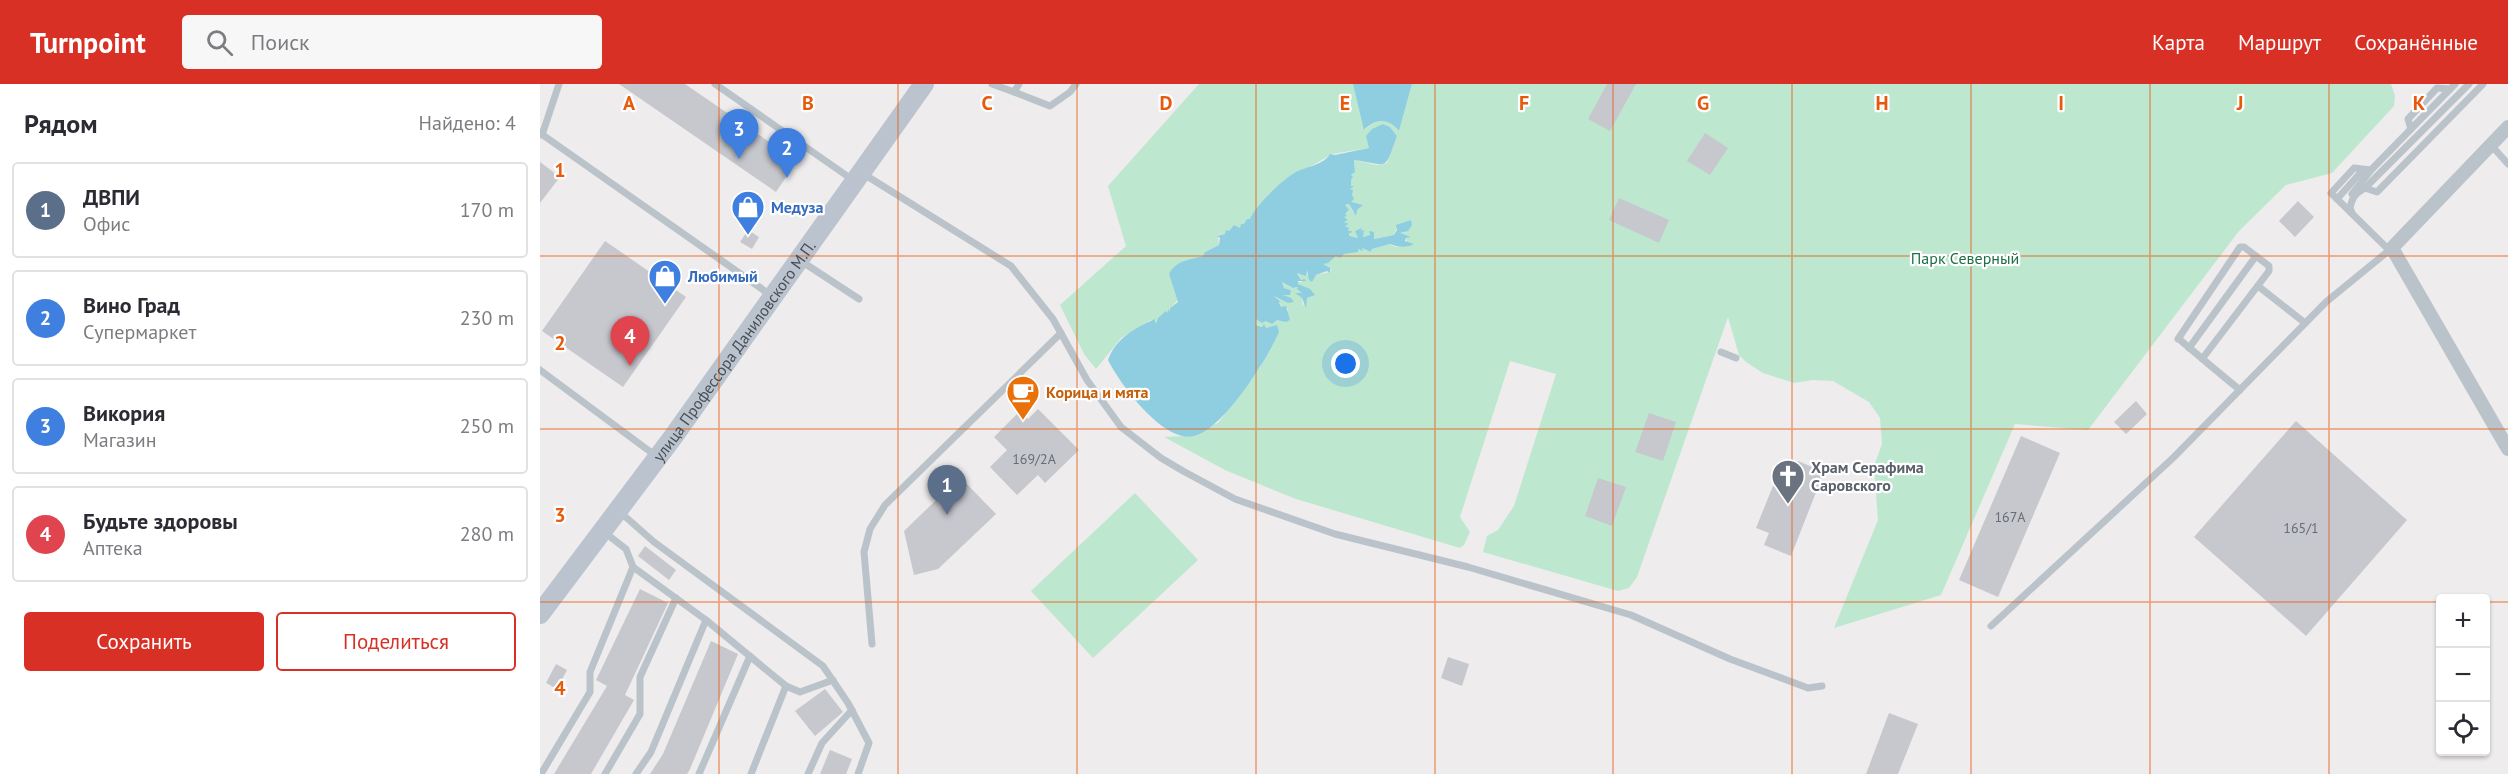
<!DOCTYPE html>
<html lang="ru">
<head>
<meta charset="utf-8">
<style>
  body { margin:0; font-family:"PT Sans",sans-serif; background:#f7f7f7; color:#2b2b33 }
  .controls { position:absolute; right:18px; bottom:18px; display:grid; overflow:hidden; border-radius:6px; box-shadow:0 2px 4px #0004 }
  .controls button { width:54px; height:54px; display:grid; place-items:center; padding:0; border:0; border-bottom:2px solid #e1e1e2; background:#fff; color:#2b2b33; font:30px sans-serif }
  .you { position:absolute; left:806px; top:280px; width:21px; height:21px; margin:-15px; border:4px solid #fff; border-radius:50%; background:#1a73e8; box-shadow:0 0 0 9px #1a73e833 }
  .badge { display:grid; place-items:center; width:39px; height:39px; border-radius:50%; background:#d93025; color:#fff; font-size:20px; font-weight:700 }
  .pin { position:absolute; translate:-50% -50px; filter:drop-shadow(0 2px 3px #0008) }
  .pin::after { content:''; position:absolute; top:32px; width:21px; height:18px; background:inherit; clip-path:polygon(0 0,100% 0,50% 100%) }
  .list { margin:0; padding:0; list-style:none }
  h2 { display:flex; justify-content:space-between; align-items:center; height:78px; margin:0; padding:0 24px; font-size:26px }
  h2 small { font-size:20px; font-weight:400; color:#7c7c81 }
  .list li { display:grid; grid-template-columns:39px 1fr auto; gap:18px; align-items:center; box-sizing:border-box; height:96px; margin:0 12px 12px; padding:0 12px; border:2px solid #e1e1e2; border-radius:6px }
  .list b { display:block; font-size:22px; white-space:nowrap }
  .list p { margin:0; font-size:20px; white-space:nowrap; color:#7c7c81 }
  .list em { font-size:20px; font-style:normal; color:#7c7c81 }
  .actions { display:flex; gap:12px; padding:18px 24px }
  .actions a { flex:1; padding:14px 0; border:2px solid #d93025; border-radius:6px; text-align:center; font-size:21px; color:#d93025 }
  .actions .main { background:#d93025; color:#fff }
  .icon { flex:none; width:33px; height:33px; fill:none; stroke:currentColor; stroke-width:2; stroke-linecap:round; stroke-linejoin:round }
  .map { position:relative; flex:none; width:1968px; height:690px; overflow:hidden }
  header { display:flex; align-items:center; gap:36px; box-sizing:border-box; height:84px; padding:0 30px; background:#d93025; color:#fff }
  header strong { font-size:28px }
  nav { display:flex; gap:33px; margin-inline-start:auto; font-size:21px }
  .search { width:420px; height:54px; background:#f7f7f7; display:flex; align-items:center; gap:15px; box-sizing:border-box; padding:0 21px; border-radius:6px; color:#7c7c81; font-size:22px }
  main { display:flex }
  aside { flex:1; background:#fff }
  .map>svg:first-child { display:block }
  .green { fill:#bde8cf }
  .water { fill:#8fcee1 }
  .building { fill:#c7c8ce }
  .lines { fill:none; stroke-linecap:round; stroke-linejoin:round }
  .lane { stroke:#bbc3ca; stroke-width:7 }
  .street { stroke:#bbc3ca; stroke-width:14 }
  .secondary { stroke:#bbc4ce; stroke-width:20 }
  .grid { fill:none; stroke:#e8590c; stroke-width:1.5; stroke-opacity:0.55 }
  .labels { text-anchor:middle; dominant-baseline:central; stroke-width:4.5; stroke-linejoin:round; paint-order:stroke }
  .number-label { font-size:14px; fill:#666d75 }
  .shop-label { font-size:16px; font-weight:bold; fill:#366cbe; stroke:#fff; text-anchor:start }
  .park-label { font-size:16px; fill:#206f49; stroke:#fff }
  .street-label { font-size:16px; fill:#464f57; stroke:#fff }
  .food-label { font-size:16px; font-weight:bold; fill:#c56008; stroke:#fff; text-anchor:start }
  .worship-label { font-size:16px; font-weight:bold; fill:#5b616d; stroke:#fff; text-anchor:start }
  .grid-label { font-size:20px; text-anchor:middle; font-weight:bold; fill:#e8590c; stroke:#fff; stroke-width:4.5; stroke-linejoin:round; paint-order:stroke }
</style>
</head>
<body>
<header>
<strong>Turnpoint</strong>
<div class="search"><svg class="icon" aria-label="search" viewBox="0 0 24 24"><circle cx="10" cy="10" r="6"/><path d="M15 15l6 6"/></svg>Поиск</div>
<nav><a>Карта</a><a>Маршрут</a><a>Сохранённые</a></nav>
</header>
<main>
<aside>
<h2>Рядом<small>Найдено: 4</small></h2>
<ul class="list">
<li><span class="badge" style="background:#5c6f8a">1</span><div><b>ДВПИ</b><p>Офис</p></div><em>170 m</em></li>
<li><span class="badge" style="background:#3f7fe0">2</span><div><b>Вино Град</b><p>Супермаркет</p></div><em>230 m</em></li>
<li><span class="badge" style="background:#3f7fe0">3</span><div><b>Викория</b><p>Магазин</p></div><em>250 m</em></li>
<li><span class="badge" style="background:#e0444e">4</span><div><b>Будьте здоровы</b><p>Аптека</p></div><em>280 m</em></li>
</ul>
<div class="actions"><a class="main">Сохранить</a><a>Поделиться</a></div>
</aside>
<div class="map">
<svg width="1968" height="690" viewBox="0 0 1968 690">
  <rect width="100%" height="100%" fill="#eeecec"/>
  <!-- green -->
  <g class="green">
    <path d="M659,0H813L825,46C836,34 848,34 859,47L872,0H1851L1855,12L1854,22L1792,89L1746,101L1699,147L1548,346L1475,340L1401,511L1294,544L1338,436L1334,382L1342,360L1340,334L1329,318L1293,297L1273,296L1254,299L1223,289L1206,278L1199,271L1188,233L1097,493L1089,504L1078,507L943,468L947,452L958,446L974,422L1016,290L970,277L920,433L930,448L924,461L920,464L756,415L685,386L624,353L646,352L678,339L719,285L737,252L733,243L726,244L715,240L716,234L725,237L741,236L747,230L748,225L741,223L740,217L734,212L743,216L747,213L743,211L749,210L751,206L744,204L742,198L753,204L758,203L763,209H756L762,214L763,222L767,214L774,211C769,206 760,203 756,198H762L757,188L763,190L767,186V190L772,195L776,191L790,188L791,186L782,180L796,172L822,164L831,168L832,165L850,160L855,163L874,160L867,158L866,152L859,149L866,148L864,138L857,143L854,151L833,155L830,147V152L824,153L820,146L817,148L818,154L809,153L804,141L808,140L804,138V133L806,132L804,130L809,127L804,122L809,120L813,128L819,123L810,118L811,91L815,87L814,76L836,81L847,79L857,52L850,43L843,40L829,64L792,70L768,84L758,87L729,110L710,135L700,144H692L686,150L678,151L679,161L665,168L663,173L629,190L638,216L630,224V228L615,240L611,236L581,254L556,285L544,270L520,221L586,162L568,102Z"/>
    <polygon points="595,409 658,476 553,574 491,507"/>
  </g>
  <!-- water -->
  <g class="water">
    <path d="M813,0H872L859,47C848,34 836,34 824,46Z"/>
    <path d="M843,40L850,43L857,52C844,88 850,81 814,76L815,88L811,91L813,93L811,96V102H814L810,105L813,106L812,111L814,115L811,118L823,121L817,126L816,132L809,120L805,121L809,126L805,130L807,132L804,133L808,136L804,138L809,140L805,142L809,144L808,147H812L811,149H809V152L818,154L815,147L822,144L821,147L824,146L823,153L830,151L829,147L834,148V155L854,151L857,146L856,141L871,136L872,141L868,147L860,149L871,153L866,154L865,157L874,160C867,164 857,163 850,160L832,165L831,168L822,164L823,167L818,165V168L804,170L800,174L796,172L788,179L783,180L790,184V189L787,187L776,191L772,198L769,196L767,186L766,192L757,189L761,196L765,195L766,197H758V200L770,205L775,211L767,214L766,224L762,214L755,209H762L757,205L758,203L753,204L742,198L744,204L751,206L750,211H743L751,214L754,218L748,219L734,212L742,219L739,218L741,223L746,222L750,236L746,238L737,236L732,240L726,237L722,239L716,235V241L722,243L724,240L726,244L737,241L739,248C728,274 683,346 654,352C623,359 580,300 568,276C576,254 595,244 615,235V239L617,238L618,234L626,227L628,229V225L630,228V224L638,218L629,190C637,175 651,176 663,172L665,168L679,161L680,154L677,152L685,150L686,146L689,147L694,141L700,144L701,140H704L707,135H710C714,124 740,97 756,88C765,83 784,81 790,70L795,71L829,64L826,52L832,45Z"/>
  </g>
  <!-- building -->
  <g class="building">
    <polygon points="79,0 145,0 257,77 236,108"/>
    <polygon points="1067,0 1096,0 1070,47 1048,35"/>
    <polygon points="1165,49 1188,64 1170,91 1147,77"/>
    <polygon points="0,78 20,93 0,119"/>
    <polygon points="1079,114 1129,136 1119,159 1069,136"/>
    <polygon points="1758,117 1774,133 1755,153 1739,137"/>
    <polygon points="208,146 219,153 212,165 200,158"/>
    <polygon points="65,157 146,213 83,303 2,247"/>
    <polygon points="1596,317 1607,330 1586,350 1574,338"/>
    <polygon points="498,325 539,366 505,399 498,391 477,411 450,383 467,366 454,353 480,327 488,335"/>
    <polygon points="1109,329 1136,338 1123,377 1095,368"/>
    <polygon points="1756,337 1867,436 1766,552 1654,453"/>
    <polygon points="1481,352 1520,369 1458,513 1419,496"/>
    <polygon points="1258,377 1284,388 1251,472 1224,461 1229,449 1216,444 1237,392 1250,397"/>
    <polygon points="420,393 456,430 398,485 374,491 364,447"/>
    <polygon points="1058,394 1086,403 1072,442 1045,432"/>
    <polygon points="105,462 136,486 129,496 98,472"/>
    <polygon points="100,505 128,519 85,611 94,616 51,690 14,690 67,602 56,596"/>
    <polygon points="171,557 198,570 150,685 147,690 110,690 123,670"/>
    <polygon points="908,573 929,580 922,602 901,594"/>
    <polygon points="16,580 27,586 17,605 6,599"/>
    <polygon points="285,605 303,628 275,652 255,627"/>
    <polygon points="1349,629 1378,640 1358,690 1326,690"/>
    <polygon points="290,666 312,675 306,690 280,690"/>
  </g>
  <g class="lines">
    <!-- lane -->
    <g class="lane">
      <polyline points="175,0 313,96"/>
      <polyline points="452,0 474,8 479,0"/>
      <polyline points="474,8 510,22 530,8 536,0"/>
      <polyline points="1871,45 1915,0"/>
      <polyline points="0,49 232,212"/>
      <polyline points="2,51 19,0"/>
      <polyline points="1951,61 1968,80"/>
      <polyline points="322,89 471,182 513,235 547,296 581,343 621,374 643,387 695,415 795,450 928,483 1091,531 1190,575 1268,604 1282,602"/>
      <polyline points="1825,104 1929,0"/>
      <polyline points="1812,110 1831,86"/>
      <polyline points="1797,115 1823,86"/>
      <path d="M1812,129L1810,124C1812,114 1815,109 1825,104L1837,108L1943,0"/>
      <polyline points="1849,166 1791,109 1814,84 1831,86 1871,45 1868,35 1897,4 1910,5"/>
      <polyline points="261,177 319,215"/>
      <polyline points="1718,202 1765,239"/>
      <polyline points="1649,264 1716,172"/>
      <polyline points="1181,268 1196,274"/>
      <path d="M1662,275L1729,187V182L1704,163H1700L1638,255H1639C1659,272 1679,289 1700,306"/>
      <polyline points="0,286 116,372"/>
      <polyline points="80,428 114,458 283,582 308,619 329,659 318,690"/>
      <polyline points="64,448 86,465 93,483 166,536 246,602 260,608 293,596"/>
      <polyline points="1451,542 1634,373 1786,218 1852,164"/>
      <polyline points="332,560 324,468 330,445 345,421 521,249"/>
      <polyline points="1,690 47,613 50,608 50,588 93,483"/>
      <polyline points="65,690 100,630 100,593 136,514"/>
      <polyline points="96,690 111,668 166,536"/>
      <polyline points="159,690 210,572"/>
      <polyline points="211,690 246,602"/>
      <polyline points="268,690 282,659 312,626"/>
    </g>
    <!-- street -->
    <polyline class="street" points="1968,43 1852,164 1968,365"/>
    <!-- secondary -->
    <path class="secondary" id="s1" d="M0,530L133,353L384,0"/>
  </g>
  <!-- grid -->
  <path class="grid" d="M179,0V690M358,0V690M537,0V690M716,0V690M895,0V690M1073,0V690M1252,0V690M1431,0V690M1610,0V690M1789,0V690M0,172H1968M0,345H1968M0,518H1900M1946,518H1968"/>
  <!-- icons -->
  <defs>
    <g id="shop-pin" transform="scale(1.725)"><path d="M0 17L-7.5 6A9.5 9.5 0 1 1 7.5 6Z" fill="#3f7fe0" stroke="#fff"/><path d="M-5-2.5h2.3a2.7 3.5 0 0 1 5.4 0H5L5.5 6h-11ZM-1.5-2.5h3a1.5 2.3 0 0 0-3 0Z" fill="#fff"/></g>
    <g id="cafe-pin" transform="scale(1.725)"><path d="M0 17L-7.5 6A9.5 9.5 0 1 1 7.5 6Z" fill="#e8710a" stroke="#fff"/><path d="M-5.5-4.5H6V0H3Q3 3.5 0 3.5H-2.5Q-5.5 3.5-5.5 0ZM3-3.2v2h1.7v-2ZM-6 4.5H4V6H-6Z" fill="#fff"/></g>
    <g id="church-pin" transform="scale(1.725)"><path d="M0 17L-7.5 6A9.5 9.5 0 1 1 7.5 6Z" fill="#6b7280" stroke="#fff"/><path d="M-1.2-6h2.4v3.5h3.3v2.4h-3.3V6h-2.4V-.1h-3.3v-2.4h3.3Z" fill="#fff"/></g>
  </defs>
  <g fill-rule="evenodd">
    <use href="#shop-pin" x="208" y="123"/>
    <use href="#shop-pin" x="125" y="192"/>
    <use href="#cafe-pin" x="483" y="308"/>
    <use href="#church-pin" x="1248" y="392"/>
  </g>
  <g class="labels">
    <!-- number labels -->
    <g class="number-label">
      <text x="494" y="375">169/2А</text>
      <text x="1470" y="433">167А</text>
      <text x="1761" y="444">165/1</text>
    </g>
    <!-- shop labels -->
    <g class="shop-label">
      <text x="231" y="123">Медуза</text>
      <text x="148" y="192">Любимый</text>
    </g>
    <!-- park labels -->
    <g class="park-label">
      <text x="1425" y="174">Парк Северный</text>
    </g>
    <!-- street labels -->
    <g class="street-label">
      <text stroke="none"><textPath href="#s1" startOffset="327">улица Профессора Даниловского М.П.</textPath></text>
    </g>
    <!-- food labels -->
    <g class="food-label">
      <text x="506" y="308">Корица и мята</text>
    </g>
    <!-- worship labels -->
    <g class="worship-label">
      <text x="1271" y="383">Храм Серафима<tspan x="1271" dy="18">Саровского</tspan></text>
    </g>
  </g>
  <g class="grid-label">
    <text x="89" y="26">A</text>
    <text x="268" y="26">B</text>
    <text x="447" y="26">C</text>
    <text x="626" y="26">D</text>
    <text x="805" y="26">E</text>
    <text x="984" y="26">F</text>
    <text x="1163" y="26">G</text>
    <text x="1342" y="26">H</text>
    <text x="1521" y="26">I</text>
    <text x="1700" y="26">J</text>
    <text x="1879" y="26">K</text>
    <text x="20" y="93">1</text>
    <text x="20" y="266">2</text>
    <text x="20" y="438">3</text>
    <text x="20" y="611">4</text>
  </g>
</svg>
<div class="controls">
<button>+</button>
<button>−</button>
<button><svg class="icon" aria-label="locate" viewBox="0 0 24 24"><circle cx="12" cy="12" r="6"/><path d="M12 2v4M12 18v4M2 12h4M18 12h4"/></svg></button>
</div>
<div class="you"></div>
<div class="pin badge" style="left:407px;top:431px;background:#5c6f8a">1</div>
<div class="pin badge" style="left:247px;top:94px;background:#3f7fe0">2</div>
<div class="pin badge" style="left:199px;top:75px;background:#3f7fe0">3</div>
<div class="pin badge" style="left:90px;top:282px;background:#e0444e">4</div>
</div>
</main>
</body>
</html>
